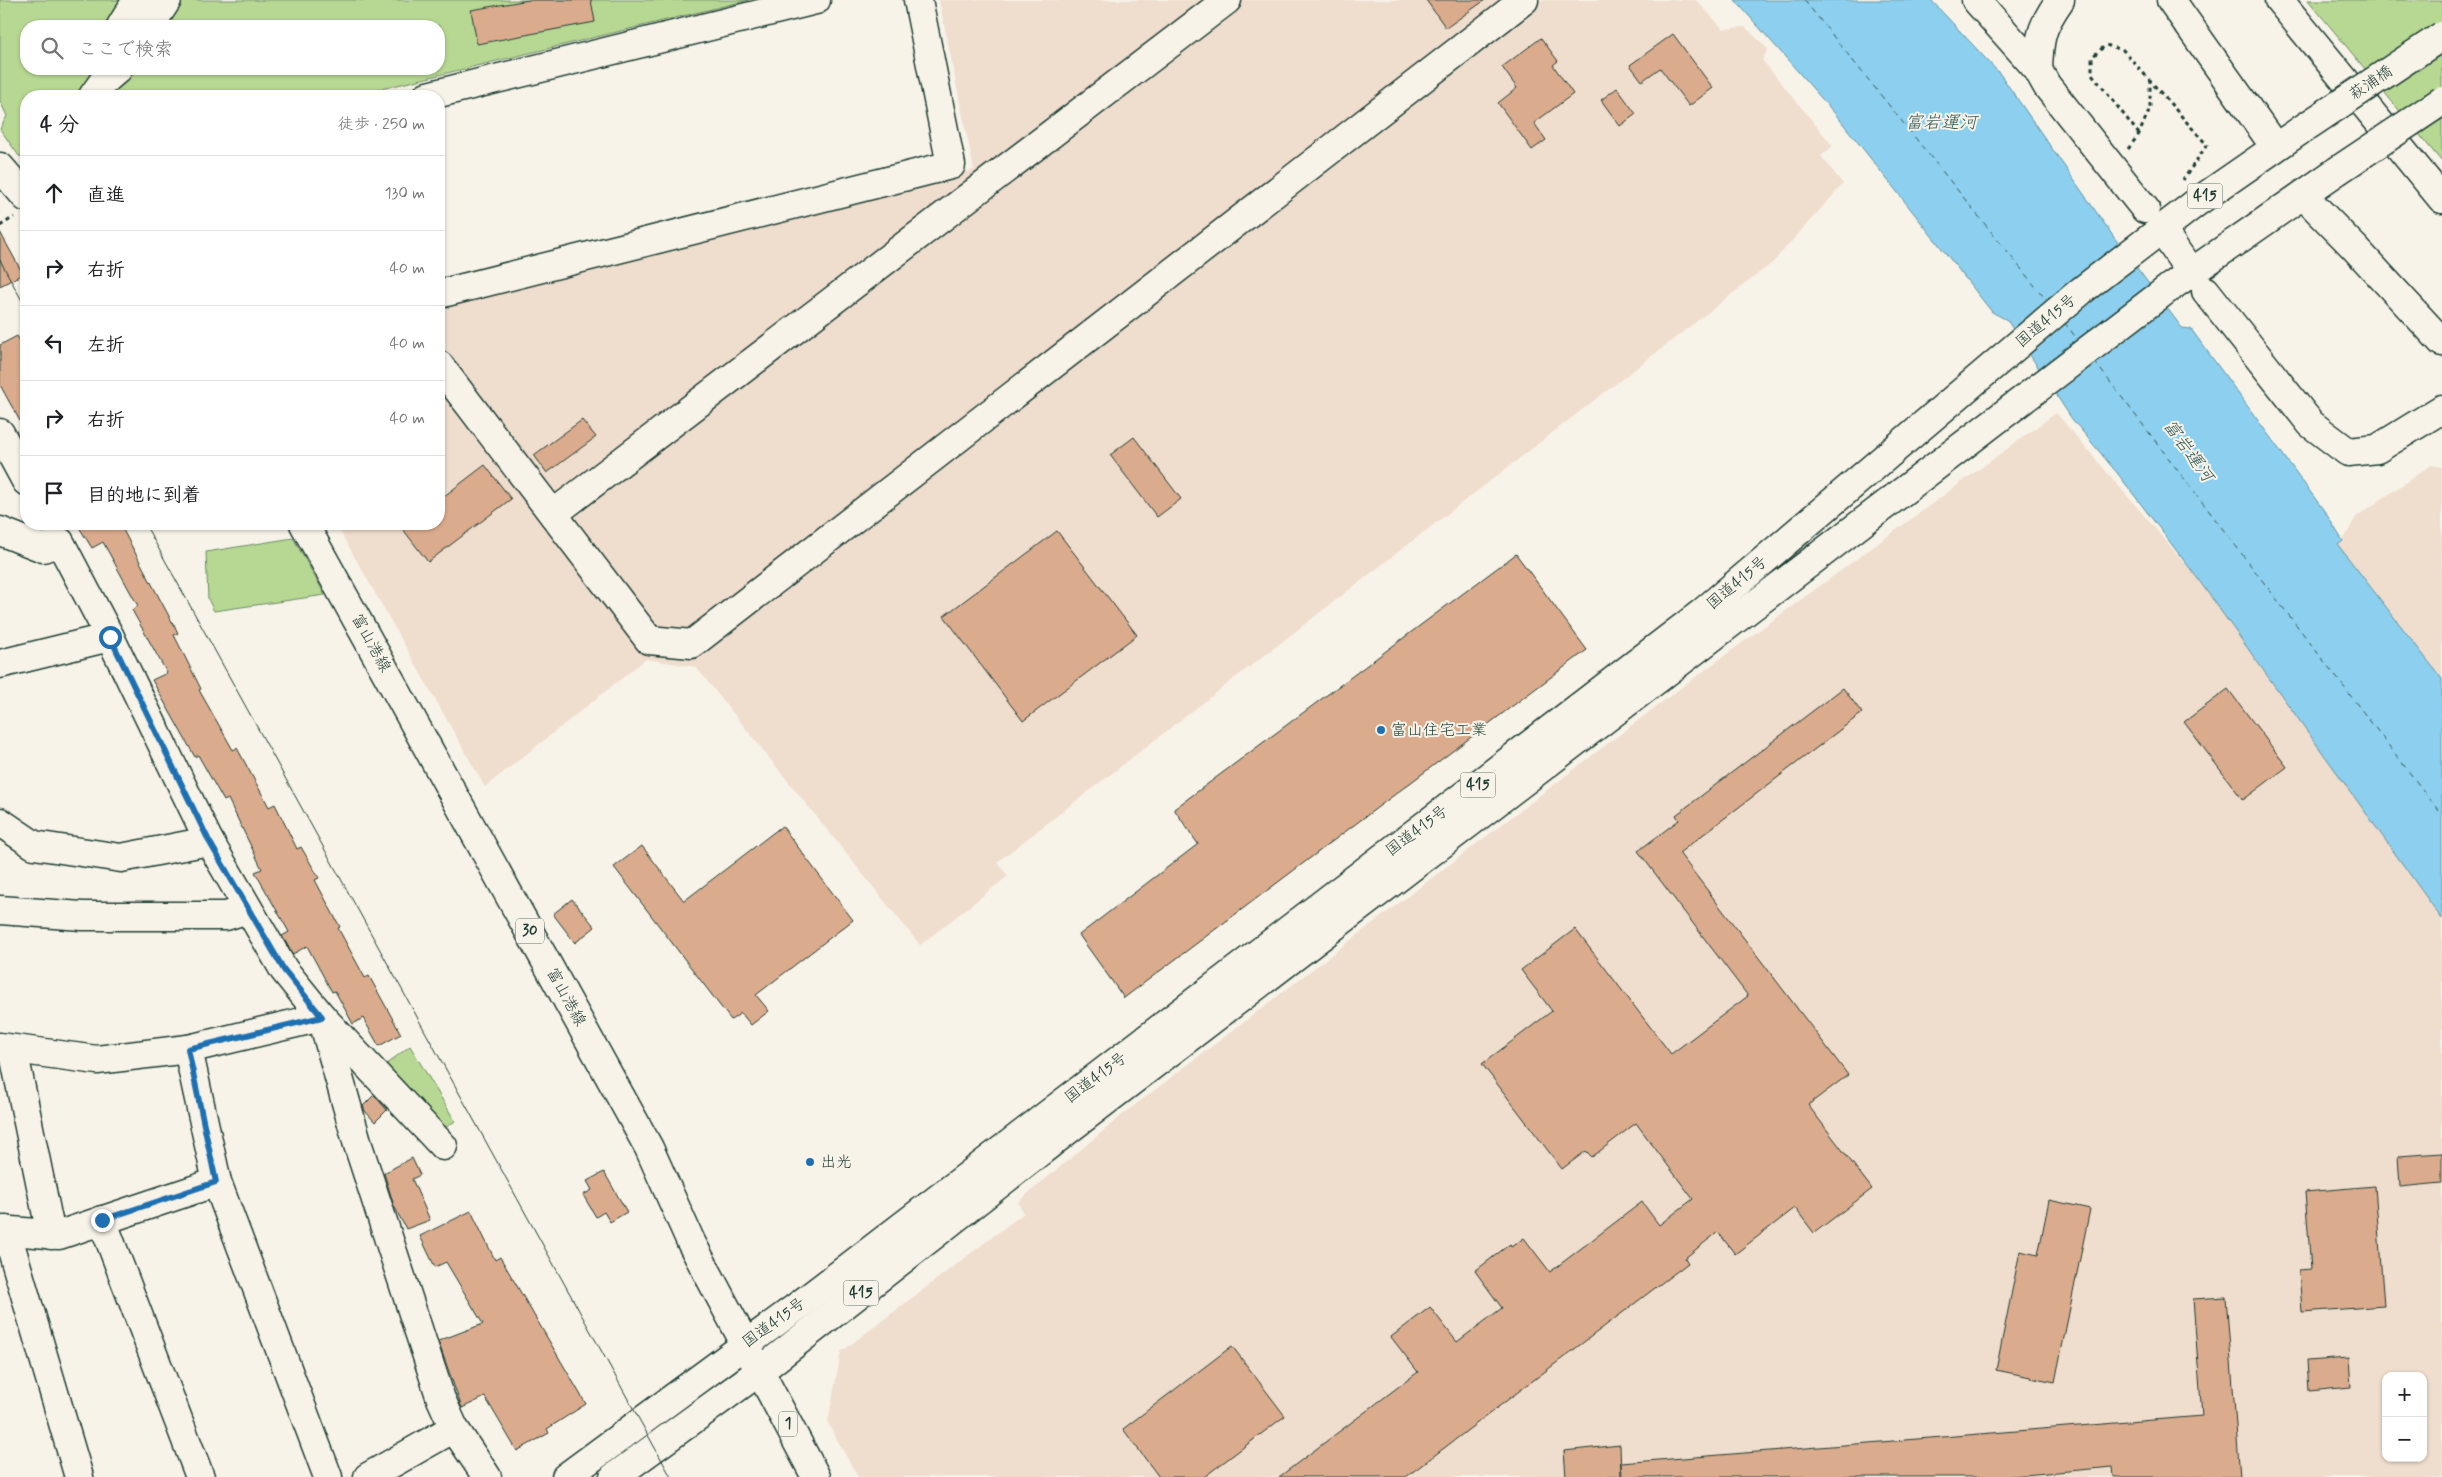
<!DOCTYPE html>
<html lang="ja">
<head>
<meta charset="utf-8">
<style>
  body { margin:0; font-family:Mynerve,"Klee One",sans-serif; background:#f2f2f2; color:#202124 }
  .controls { position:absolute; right:15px; bottom:15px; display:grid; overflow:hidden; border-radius:10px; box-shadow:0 1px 4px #0004 }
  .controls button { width:45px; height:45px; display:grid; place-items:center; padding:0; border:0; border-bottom:1px solid #e0e0e0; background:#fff; color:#202124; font:25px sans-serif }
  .stop { position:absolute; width:15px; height:15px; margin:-11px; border:4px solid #1f6fb2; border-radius:50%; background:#fff }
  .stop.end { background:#1f6fb2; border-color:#fff; box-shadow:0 1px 5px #0008 }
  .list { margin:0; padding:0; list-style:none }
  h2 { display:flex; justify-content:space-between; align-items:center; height:65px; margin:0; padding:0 20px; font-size:21px }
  h2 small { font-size:16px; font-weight:400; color:#757577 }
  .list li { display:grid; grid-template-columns:32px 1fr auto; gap:15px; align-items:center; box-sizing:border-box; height:75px; padding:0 20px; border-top:1px solid #e0e0e0 }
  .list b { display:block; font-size:19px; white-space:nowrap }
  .list em { font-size:16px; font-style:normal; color:#757577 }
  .icon { flex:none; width:28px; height:28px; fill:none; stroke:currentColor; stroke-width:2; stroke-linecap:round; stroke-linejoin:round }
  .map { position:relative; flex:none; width:2442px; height:1477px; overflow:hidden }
  .search { position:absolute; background:#fff; box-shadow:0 1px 4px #0004; left:20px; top:20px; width:425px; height:55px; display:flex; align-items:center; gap:12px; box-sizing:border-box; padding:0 18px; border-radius:20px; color:#757577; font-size:19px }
  .panel { position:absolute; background:#fff; box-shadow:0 1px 4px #0004; left:20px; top:90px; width:425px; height:440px; border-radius:20px }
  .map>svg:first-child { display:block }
  .built { fill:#efddcd; fill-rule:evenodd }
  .green { fill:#b7d892; stroke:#6b8a63; fill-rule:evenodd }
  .water { fill:#8dcfee; stroke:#6195a4 }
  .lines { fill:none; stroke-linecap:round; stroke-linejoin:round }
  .ferry { stroke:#355a59; stroke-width:1; stroke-dasharray:6 5; stroke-linecap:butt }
  .building { fill:#dbab8d; stroke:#1f3d34 }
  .minor-casing { stroke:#1f3d34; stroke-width:31 }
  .major-casing { stroke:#1f3d34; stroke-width:31 }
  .highway-casing { stroke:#1f3d34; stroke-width:31 }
  .path { stroke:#1f3d34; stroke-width:3; stroke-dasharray:4 4; stroke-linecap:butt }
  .minor { stroke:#f7f3e8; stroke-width:28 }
  .major { stroke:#f7f3e8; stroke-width:28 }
  .highway { stroke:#f7f3e8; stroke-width:28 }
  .tram { stroke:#1f3d34; stroke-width:1 }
  .highway-bridge-casing { stroke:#1f3d34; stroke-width:31; stroke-linecap:butt }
  .highway-bridge { stroke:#f7f3e8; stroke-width:28 }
  .route { stroke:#1f6fb2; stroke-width:6 }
  .poi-dot { fill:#1f6fb2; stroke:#f7f3e8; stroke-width:2 }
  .labels { text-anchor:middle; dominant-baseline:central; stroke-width:4; stroke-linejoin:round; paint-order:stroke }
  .shield { fill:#f7f3e8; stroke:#60746a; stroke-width:1 }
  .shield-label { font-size:15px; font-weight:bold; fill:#1f3d34 }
  .street-label { font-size:16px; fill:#1f3d34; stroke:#f7f3e8 }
  .poi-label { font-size:16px; fill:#1f3d34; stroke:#f7f3e8; text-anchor:start }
  .water-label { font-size:18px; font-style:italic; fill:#355a59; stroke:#f7f3e8 }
</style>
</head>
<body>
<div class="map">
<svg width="2442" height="1477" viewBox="0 0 2442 1477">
  <rect width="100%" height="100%" fill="#f7f3e8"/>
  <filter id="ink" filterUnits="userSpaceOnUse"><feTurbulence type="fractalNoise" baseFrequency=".02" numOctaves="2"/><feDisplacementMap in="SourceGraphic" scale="10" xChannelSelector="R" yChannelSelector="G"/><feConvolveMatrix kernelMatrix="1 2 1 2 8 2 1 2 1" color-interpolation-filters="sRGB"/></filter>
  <g filter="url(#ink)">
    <!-- built -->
    <g class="built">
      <polygon points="939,0 1696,0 1723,29 1745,27 1768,49 1762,60 1833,146 1821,156 1843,184 1772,263 997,862 1008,876 920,945 696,667 646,659 485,787 336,524 439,524 439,308 974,170"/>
      <path d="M2056,413L2195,575L2328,760L2442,913V1477H858L828,1423L841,1352L1024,1213L1018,1202L1126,1112L1678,690ZM2386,1376H2423V1458H2386Z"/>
      <polygon points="2431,465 2442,467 2442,680 2338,545 2343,541 2356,517"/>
    </g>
    <!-- green -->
    <g class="green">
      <path d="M0,0H749L352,96H26V157L19,156L0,129L7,116L0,101ZM26,26H439V69H26Z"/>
      <polygon points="2308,0 2442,0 2442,162"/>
      <polygon points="293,538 325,595 214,611 208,599 206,552"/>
      <polygon points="410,1046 455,1121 445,1128 385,1065"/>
    </g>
    <!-- water -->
    <polygon class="water" points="1735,0 1931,0 2000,74 2113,236 2182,328 2191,329 2325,512 2343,541 2338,545 2442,679 2442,919 2195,575 2118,474 2072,419 2007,320 1992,312 1837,116"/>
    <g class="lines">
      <!-- ferry -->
      <g class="ferry">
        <polyline points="1804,0 2047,301"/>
        <polyline points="2064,322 2078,340"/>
        <polyline points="2094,361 2442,815"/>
      </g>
    </g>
    <!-- building -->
    <g class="building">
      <polygon points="529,0 591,0 595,22 477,44 471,10"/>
      <polygon points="1426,0 1485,0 1446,28"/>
      <polygon points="1673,34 1713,88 1689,106 1660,68 1642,81 1630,65"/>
      <polygon points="1541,38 1558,61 1553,65 1573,94 1534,123 1546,140 1532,150 1498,103 1517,88 1502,67"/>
      <polygon points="1617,88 1636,114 1620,126 1601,100"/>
      <polygon points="0,232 23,274 0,286"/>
      <polygon points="17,336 26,352 26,432 0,385 0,345"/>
      <polygon points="582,420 596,437 547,473 534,455"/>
      <polygon points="1134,437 1181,499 1157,517 1110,455"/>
      <polygon points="485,465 511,499 428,562 399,524 439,524 439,500"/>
      <polygon points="77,524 133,524 123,530 178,633 174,635 201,689 199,690 233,750 237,748 269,807 275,804 297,849 301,847 319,878 315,880 340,927 338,928 365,978 369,976 401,1034 379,1046 363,1018 353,1024 335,991 332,992 307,946 293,954 282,936 289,932 255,872 262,869 228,799 224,801 198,755 195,757 152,680 167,673 132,610 138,606 103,542 92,548"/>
      <polygon points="1057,531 1137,635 1023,721 944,616"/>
      <polygon points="1516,554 1587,650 1124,998 1079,935 1198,844 1174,809"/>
      <polygon points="1843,688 1862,713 1679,853 1848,1075 1808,1105 1872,1189 1814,1233 1795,1208 1735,1254 1718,1232 1685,1258 1688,1263 1406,1477 1279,1477 1418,1372 1391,1337 1430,1307 1457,1342 1502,1308 1475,1271 1510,1244 1511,1247 1524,1238 1550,1272 1642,1202 1659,1225 1693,1199 1636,1123 1592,1157 1586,1151 1562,1169 1482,1064 1552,1011 1521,970 1575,929 1671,1054 1748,996 1638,851 1679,820 1676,815"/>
      <polygon points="2228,689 2287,767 2243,800 2184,722"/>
      <polygon points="782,826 853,920 756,995 769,1011 751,1025 741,1013 731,1020 614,867 642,846 684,901"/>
      <polygon points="572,899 595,927 575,943 553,914"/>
      <polygon points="374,1095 387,1110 375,1122 365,1111 363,1106"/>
      <polygon points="2442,1153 2442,1183 2400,1187 2398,1156"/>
      <polygon points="412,1158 420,1175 412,1179 430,1220 406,1229 394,1206 384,1173"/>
      <polygon points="604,1172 627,1212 610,1222 604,1212 596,1217 583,1195 592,1190 587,1181"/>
      <polygon points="2375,1186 2384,1306 2302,1312 2299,1270 2311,1269 2305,1192"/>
      <polygon points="2049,1200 2090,1209 2055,1382 1996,1370 2020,1251 2038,1255"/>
      <polygon points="471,1211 495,1260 500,1257 586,1404 547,1429 549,1433 517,1451 485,1397 462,1408 438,1341 483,1324 446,1262 435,1267 420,1236"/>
      <polygon points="2226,1297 2240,1477 2114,1477 2113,1467 2002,1477 1622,1477 1621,1463 2202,1416 2193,1299"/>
      <polygon points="1232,1346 1285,1416 1204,1477 1159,1477 1123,1429"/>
      <polygon points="2349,1358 2351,1387 2309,1391 2307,1361"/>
      <polygon points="1620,1445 1621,1477 1566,1477 1564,1451"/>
    </g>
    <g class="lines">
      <!-- minor casing -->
      <g class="minor-casing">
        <g id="minor">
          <polyline points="1976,0 2038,70 2047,86 2145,209"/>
          <polyline points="2171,0 2275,147"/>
          <polyline points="2279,0 2442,199"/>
          <polyline points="121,26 137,0"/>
          <polyline points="150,26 167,0"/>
          <path d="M2038,70C2039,38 2041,27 2060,0"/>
          <polyline points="93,96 103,82 118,69"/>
          <polyline points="427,96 816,0"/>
          <polyline points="2303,195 2354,247 2442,342"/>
          <polyline points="2170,242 2183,261"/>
          <polyline points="2206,291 2311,424 2348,452 2377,449 2442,409"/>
          <polyline points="439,294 951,165 918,0"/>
          <polyline points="439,365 649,640 692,644 1524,0"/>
          <polyline points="0,433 26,481"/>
          <polyline points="553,514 1227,0"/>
          <polyline points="0,531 43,548 60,542 110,637 209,841 284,970 322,1017 443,1146"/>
          <polyline points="0,664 110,637"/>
          <polyline points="0,822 34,845 121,858 209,841"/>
          <polyline points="0,910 82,916 226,916 248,909"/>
          <polyline points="323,1021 358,1145 441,1399 454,1428 487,1477"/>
          <polyline points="0,1047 97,1060 188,1049"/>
          <polyline points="13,1049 51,1235"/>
          <polyline points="217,1182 328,1477"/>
          <polyline points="102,1220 200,1477"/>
          <polyline points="0,1230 59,1235 217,1182 188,1049 322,1017"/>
          <polyline points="6,1230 79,1477"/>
          <polyline points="368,1477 454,1428"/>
        </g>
      </g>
      <!-- major casing -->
      <g class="major-casing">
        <g id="major">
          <polyline points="0,167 26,197"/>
          <polyline points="304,524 649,1148 691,1242 816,1477"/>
        </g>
      </g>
      <!-- highway casing -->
      <g class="highway-casing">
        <g id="highway">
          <polyline points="566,1477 802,1303 1703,612 2081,291 2197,202 2301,130"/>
          <polyline points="614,1477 760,1371 1073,1126 2169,288 2337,171"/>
        </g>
      </g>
      <!-- path -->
      <g class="path">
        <polyline points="2139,134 2092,74 2092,57 2106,45 2123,50 2207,145 2183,180"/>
        <polyline points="2128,149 2139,134 2150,108 2150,79"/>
        <polyline points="0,226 14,217"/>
      </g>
      <!-- minor -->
      <use href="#minor" class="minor"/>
      <!-- major -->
      <use href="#major" class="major"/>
      <!-- highway -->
      <use href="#highway" class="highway"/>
      <!-- tram -->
      <g class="tram">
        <polyline points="0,260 26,308"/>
        <polyline points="145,524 671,1477"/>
      </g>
      <!-- highway-bridge casing -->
      <g class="highway-bridge-casing">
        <g id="highway-bridge">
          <polyline points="2301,130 2442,36"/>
          <polyline points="2337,171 2442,101"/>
        </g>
      </g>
      <!-- highway-bridge -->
      <use href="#highway-bridge" class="highway-bridge"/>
    </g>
  </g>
  <g class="lines" filter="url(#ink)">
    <!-- route -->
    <polyline class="route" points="102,1220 216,1182 188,1049 322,1017 284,970 209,841 110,637"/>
  </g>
  <!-- markers -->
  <g class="poi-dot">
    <circle cx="1381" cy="730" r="5"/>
    <circle cx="810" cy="1162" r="5"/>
  </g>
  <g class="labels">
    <!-- shield labels -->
    <g class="shield">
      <rect x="2187.5" y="183.5" width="35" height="25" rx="4"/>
      <rect x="1460.5" y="772.5" width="35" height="25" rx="4"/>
      <rect x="516" y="918.5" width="28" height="25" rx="4"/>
      <rect x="843.5" y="1280.5" width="35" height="25" rx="4"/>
      <rect x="779" y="1411.5" width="18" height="25" rx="4"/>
    </g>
    <g class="shield-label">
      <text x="2205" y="196">415</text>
      <text x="1478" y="785">415</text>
      <text x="530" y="931">30</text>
      <text x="861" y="1293">415</text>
      <text x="788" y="1424">1</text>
    </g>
    <!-- street labels -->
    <g class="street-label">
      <text transform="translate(2371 83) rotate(-34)">萩浦橋</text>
      <text transform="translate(2046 321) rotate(-40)">国道415号</text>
      <text transform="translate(1737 583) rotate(-40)">国道415号</text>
      <text transform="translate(371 643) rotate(61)">富山港線</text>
      <text transform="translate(1417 831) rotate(-37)">国道415号</text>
      <text transform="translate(566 997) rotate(61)">富山港線</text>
      <text transform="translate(1096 1078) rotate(-37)">国道415号</text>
      <text transform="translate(774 1323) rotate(-36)">国道415号</text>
    </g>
    <!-- poi labels -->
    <g class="poi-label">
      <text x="1391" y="730">富山住宅工業</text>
      <text x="820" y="1162">出光</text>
    </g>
    <!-- water labels -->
    <g class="water-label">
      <text x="1941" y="123">富岩運河</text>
      <text transform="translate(2188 451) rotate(54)">富岩運河</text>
    </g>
  </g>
</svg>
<div class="controls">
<button>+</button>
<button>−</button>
</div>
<div class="stop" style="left:110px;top:637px"></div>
<div class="stop end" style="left:102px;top:1220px"></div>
<div class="search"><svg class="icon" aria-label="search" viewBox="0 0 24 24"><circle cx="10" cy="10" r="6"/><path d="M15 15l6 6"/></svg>ここで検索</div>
<section class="panel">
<h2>4 分<small>徒歩 · 250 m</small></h2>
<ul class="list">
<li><svg class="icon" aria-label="ahead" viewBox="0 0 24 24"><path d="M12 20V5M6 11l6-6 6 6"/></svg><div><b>直進</b></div><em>130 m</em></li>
<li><svg class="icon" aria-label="right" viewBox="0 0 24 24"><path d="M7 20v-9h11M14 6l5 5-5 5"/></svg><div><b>右折</b></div><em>40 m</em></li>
<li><svg class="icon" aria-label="left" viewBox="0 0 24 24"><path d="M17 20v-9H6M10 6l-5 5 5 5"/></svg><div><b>左折</b></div><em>40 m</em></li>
<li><svg class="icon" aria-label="right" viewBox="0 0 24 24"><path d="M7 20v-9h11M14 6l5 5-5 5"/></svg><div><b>右折</b></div><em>40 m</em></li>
<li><svg class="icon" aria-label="arrive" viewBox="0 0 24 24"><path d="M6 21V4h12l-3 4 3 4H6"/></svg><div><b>目的地に到着</b></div></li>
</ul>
</section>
</div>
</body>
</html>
